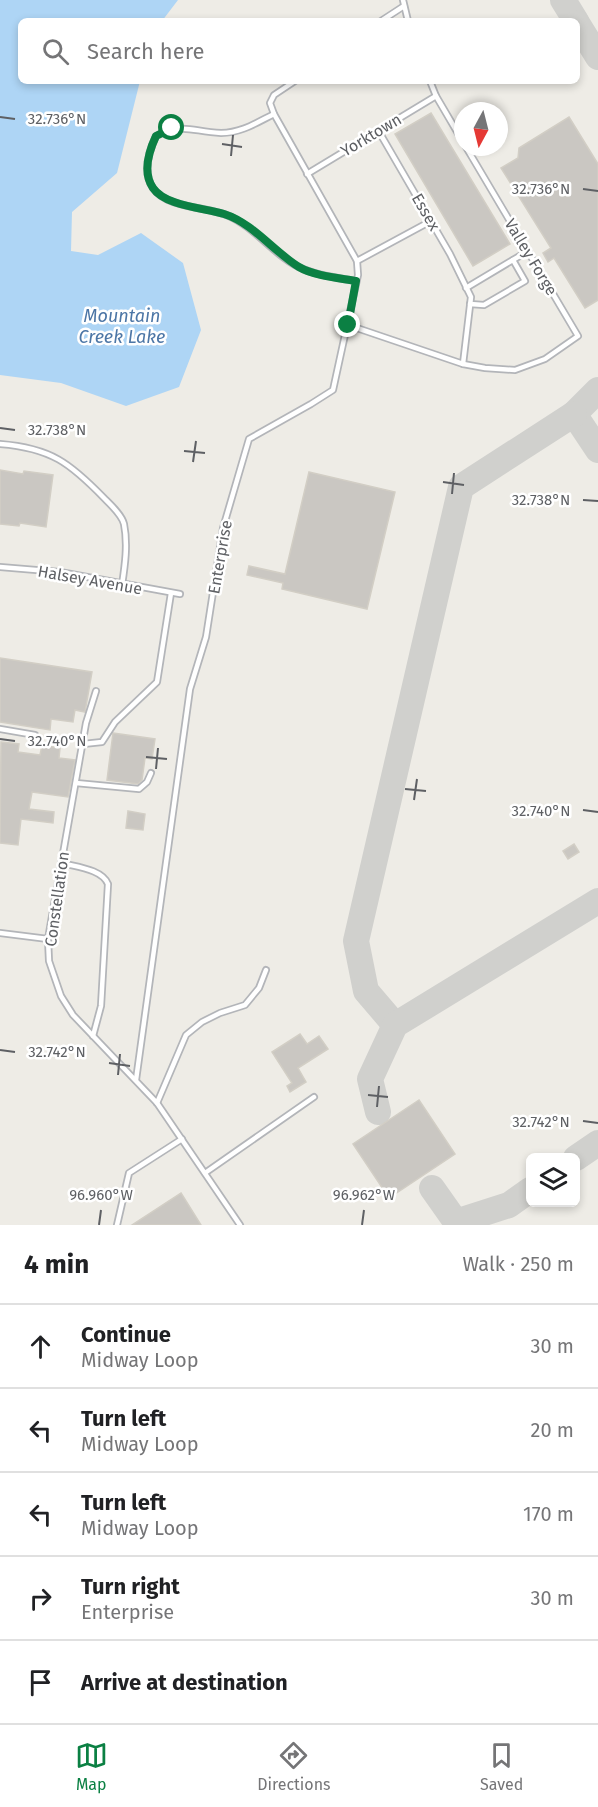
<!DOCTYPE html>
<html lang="en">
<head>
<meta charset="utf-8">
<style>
  body { margin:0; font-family:"Fira Sans",sans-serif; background:#f6f6f6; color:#202124 }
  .controls { position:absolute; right:18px; bottom:18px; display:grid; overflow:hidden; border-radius:9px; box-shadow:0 3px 9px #0003 }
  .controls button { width:54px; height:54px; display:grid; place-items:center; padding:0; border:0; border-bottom:2px solid #e0e0e0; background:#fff; color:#202124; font:30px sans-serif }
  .compass { position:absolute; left:454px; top:102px; width:54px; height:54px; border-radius:50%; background:#fff; box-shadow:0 3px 9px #0003; rotate:187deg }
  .stop { position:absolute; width:18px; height:18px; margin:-14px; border:4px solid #0b8043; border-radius:50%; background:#fff }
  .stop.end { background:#0b8043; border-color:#fff; box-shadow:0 2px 6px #0008 }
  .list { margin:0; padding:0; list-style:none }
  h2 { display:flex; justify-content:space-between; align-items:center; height:78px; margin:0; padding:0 24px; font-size:26px }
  h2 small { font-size:20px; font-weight:400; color:#757577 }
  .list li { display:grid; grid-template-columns:39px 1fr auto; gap:18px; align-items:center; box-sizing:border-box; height:84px; padding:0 24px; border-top:2px solid #e0e0e0 }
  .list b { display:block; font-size:22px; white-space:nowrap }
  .list p { margin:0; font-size:20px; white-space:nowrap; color:#757577 }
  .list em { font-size:20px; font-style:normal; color:#757577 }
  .icon { flex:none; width:33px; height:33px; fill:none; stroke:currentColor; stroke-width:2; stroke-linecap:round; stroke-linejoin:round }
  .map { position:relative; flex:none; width:598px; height:1225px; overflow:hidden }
  .search { position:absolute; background:#fff; box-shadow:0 3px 9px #0003; left:18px; right:18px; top:18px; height:66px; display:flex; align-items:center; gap:15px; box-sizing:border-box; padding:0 21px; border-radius:9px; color:#757577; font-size:22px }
  .sheet { height:498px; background:#fff }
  nav { display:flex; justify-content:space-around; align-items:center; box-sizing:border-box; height:84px; border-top:2px solid #e0e0e0; background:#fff; font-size:16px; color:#757577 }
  nav a { display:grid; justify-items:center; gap:3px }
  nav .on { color:#0b8043 }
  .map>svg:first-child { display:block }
  .water { fill:#aed5f5 }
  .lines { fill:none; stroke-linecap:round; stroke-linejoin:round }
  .taxiway { stroke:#d0d0cd; stroke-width:26 }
  .building { fill:#cac7c2; stroke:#d2cec5; stroke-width:1.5 }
  .service-casing { stroke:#b3b5b9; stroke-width:8 }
  .service { stroke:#fff; stroke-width:4.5 }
  .route { stroke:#0b8043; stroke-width:8 }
  .ticks { fill:none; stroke:#5e6064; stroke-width:2 }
  .labels { text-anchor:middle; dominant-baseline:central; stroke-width:5; stroke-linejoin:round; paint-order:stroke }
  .street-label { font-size:16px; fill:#5e6064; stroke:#fff }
  .water-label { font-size:18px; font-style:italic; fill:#4c76a6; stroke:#fff }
  .ticks-label { font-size:15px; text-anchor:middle; fill:#5e6064; stroke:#fff; stroke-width:5; stroke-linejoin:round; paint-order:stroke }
</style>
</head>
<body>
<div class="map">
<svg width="598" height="1225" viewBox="0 0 598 1225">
  <rect width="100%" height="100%" fill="#eeece6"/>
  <!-- water -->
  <polygon class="water" points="0,0 178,0 162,21 21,21 21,81 140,81 117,173 72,212 71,251 98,255 141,233 183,263 201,330 179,387 126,406 61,383 0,375"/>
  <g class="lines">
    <!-- taxiway -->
    <g class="taxiway">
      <polyline points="563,0 576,21"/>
      <polyline points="577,23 598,57"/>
      <polyline points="598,390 574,414 598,450"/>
      <polyline points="395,1025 366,991 356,941 461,487 574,414"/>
      <polyline points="378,1112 370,1079 395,1025 598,901"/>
      <polyline points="576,1158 598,1143"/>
      <polyline points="432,1188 456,1222 509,1205 530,1190"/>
    </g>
  </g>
  <!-- building -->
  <g class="building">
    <polygon points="431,113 510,244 473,266 395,134"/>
    <polygon points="569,117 598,164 598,300 585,308 554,258 548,262 543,253 551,248 501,168 518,158 519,148"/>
    <polygon points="0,470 23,474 24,471 53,475 46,527 20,523 19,526 0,524"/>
    <polygon points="309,472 395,492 367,609 282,589 283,583 247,575 249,566 285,574"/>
    <polygon points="0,658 92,672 85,712 75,710 73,722 51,719 50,730 0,722"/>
    <polygon points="113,733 155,739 152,759 145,758 142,780 138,784 107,780"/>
    <polygon points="1,742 19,744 18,752 40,755 42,745 60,748 59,758 75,760 68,797 32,792 29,809 54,812 53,823 21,819 18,845 0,843"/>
    <polygon points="128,811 145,814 143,830 126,828"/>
    <polygon points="574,844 579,852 568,859 563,851"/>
    <polygon points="300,1034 307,1044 319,1036 328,1049 298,1068 306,1082 290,1092 287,1086 292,1083 272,1052"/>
    <polygon points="419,1100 455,1154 389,1198 353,1144"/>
    <polygon points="181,1193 201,1225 132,1225"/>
  </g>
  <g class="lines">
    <!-- service casing -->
    <g class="service-casing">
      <g id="service">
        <polyline points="403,0 408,21"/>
        <polyline points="381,21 404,6"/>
        <polyline points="430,81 436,96 463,142"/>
        <path d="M274,114C256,123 241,133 221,133C192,132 185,122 156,136C149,151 142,172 153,188C167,209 207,206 229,216C256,228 277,259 303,269C319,276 339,278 356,281"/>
        <polyline points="378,130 450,254 471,297 463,364"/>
        <polyline points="307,174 436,96"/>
        <polyline points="357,261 431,221"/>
        <polyline points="466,288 528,251"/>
        <polyline points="470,304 484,305 525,281 513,260"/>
        <polyline points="348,325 463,364 485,368 515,370 545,359 578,336 466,147"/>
        <path d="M0,444C51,448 70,463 104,498C111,505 122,515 124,524C128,544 125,565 122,585"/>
        <polyline points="0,567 60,572 180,594"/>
        <polyline points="96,691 86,723 48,939 49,961 61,996 73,1015 157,1103 240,1225"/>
        <polyline points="0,729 35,735"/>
        <polyline points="83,744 102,742 115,722 157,682 171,593"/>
        <polyline points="76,783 139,789 147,782 151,773"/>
        <path d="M62,863C76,867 102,869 108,884L101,1006L93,1036"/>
        <polyline points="0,933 48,939"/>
        <polyline points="136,1080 190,689 206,637 223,528 249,439 311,404 333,390 358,275 357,261 274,114 270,103 274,95 295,81"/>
        <polyline points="157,1103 186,1035 202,1022 220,1013 245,1005 259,988 266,970"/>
        <polyline points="205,1173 314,1097"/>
        <polyline points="117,1225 129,1173 182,1139"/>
      </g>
    </g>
    <!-- service -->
    <use href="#service" class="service"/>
  </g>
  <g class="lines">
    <!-- route -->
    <path class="route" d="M172,128L156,136C149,151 142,172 153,188C165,206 204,208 224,214C253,223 274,252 299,267C314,276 339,278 356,281L348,325"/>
  </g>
  <!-- ticks -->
  <path class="ticks" d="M0,117L15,119M222,144L242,147M231,156L233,135M583,189L598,191M0,428L15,430M184,451L205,453M193,462L196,441M443,482L464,485M452,494L454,473M583,500L598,501M0,739L15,741M146,757L167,759M156,769L158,748M405,789L426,791M414,800L417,779M583,810L598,812M0,1050L15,1052M109,1063L130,1066M118,1075L120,1054M368,1095L388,1097M377,1107L379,1086M583,1121L598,1123M99,1225L101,1210M362,1225L364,1210"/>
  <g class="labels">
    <!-- street labels -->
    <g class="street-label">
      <text transform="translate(371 135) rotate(-31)">Yorktown</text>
      <text transform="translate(426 212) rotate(60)">Essex</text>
      <text transform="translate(531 257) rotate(59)">Valley Forge</text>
      <text transform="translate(220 557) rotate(-80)">Enterprise</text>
      <text transform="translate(90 580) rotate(10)">Halsey Avenue</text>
      <text transform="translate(57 899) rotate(-82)">Constellation</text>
    </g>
    <!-- water labels -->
    <g class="water-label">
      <text x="122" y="316">Mountain<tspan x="122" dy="21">Creek Lake</tspan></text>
    </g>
  </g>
  <g class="ticks-label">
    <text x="57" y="124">32.736°N</text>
    <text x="541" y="194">32.736°N</text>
    <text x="57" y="435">32.738°N</text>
    <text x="541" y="505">32.738°N</text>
    <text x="57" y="746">32.740°N</text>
    <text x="541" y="816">32.740°N</text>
    <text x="57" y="1057">32.742°N</text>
    <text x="541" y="1127">32.742°N</text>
    <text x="101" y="1200">96.960°W</text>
    <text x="364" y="1200">96.962°W</text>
  </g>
</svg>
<div class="controls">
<button><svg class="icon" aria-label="layers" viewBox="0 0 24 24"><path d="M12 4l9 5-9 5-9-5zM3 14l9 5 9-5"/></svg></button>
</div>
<svg class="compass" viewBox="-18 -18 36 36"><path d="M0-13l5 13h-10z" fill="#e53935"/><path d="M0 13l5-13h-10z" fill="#757577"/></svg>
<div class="stop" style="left:172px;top:128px"></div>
<div class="stop end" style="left:348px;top:325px"></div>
<div class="search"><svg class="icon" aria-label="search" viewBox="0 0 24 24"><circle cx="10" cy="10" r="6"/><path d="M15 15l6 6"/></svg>Search here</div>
</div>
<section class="sheet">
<h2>4 min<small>Walk · 250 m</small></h2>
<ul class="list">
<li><svg class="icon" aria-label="ahead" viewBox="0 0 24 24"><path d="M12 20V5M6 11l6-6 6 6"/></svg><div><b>Continue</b><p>Midway Loop</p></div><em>30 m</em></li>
<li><svg class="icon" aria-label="left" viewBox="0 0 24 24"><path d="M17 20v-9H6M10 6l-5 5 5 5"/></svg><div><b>Turn left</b><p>Midway Loop</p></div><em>20 m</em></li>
<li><svg class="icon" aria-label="left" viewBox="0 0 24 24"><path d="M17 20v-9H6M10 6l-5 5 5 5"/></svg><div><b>Turn left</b><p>Midway Loop</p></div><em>170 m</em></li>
<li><svg class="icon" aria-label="right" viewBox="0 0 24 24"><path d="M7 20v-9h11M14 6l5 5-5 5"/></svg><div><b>Turn right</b><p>Enterprise</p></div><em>30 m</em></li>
<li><svg class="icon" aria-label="arrive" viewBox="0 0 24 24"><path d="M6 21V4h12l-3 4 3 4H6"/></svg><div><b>Arrive at destination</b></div></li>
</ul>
</section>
<nav>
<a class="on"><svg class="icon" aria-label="map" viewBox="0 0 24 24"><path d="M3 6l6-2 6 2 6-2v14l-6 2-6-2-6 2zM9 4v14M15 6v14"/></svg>Map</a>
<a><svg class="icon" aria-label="directions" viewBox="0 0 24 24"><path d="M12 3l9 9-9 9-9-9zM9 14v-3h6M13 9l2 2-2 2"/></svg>Directions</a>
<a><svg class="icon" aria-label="saved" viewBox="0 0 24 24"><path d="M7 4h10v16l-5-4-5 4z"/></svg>Saved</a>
</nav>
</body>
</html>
